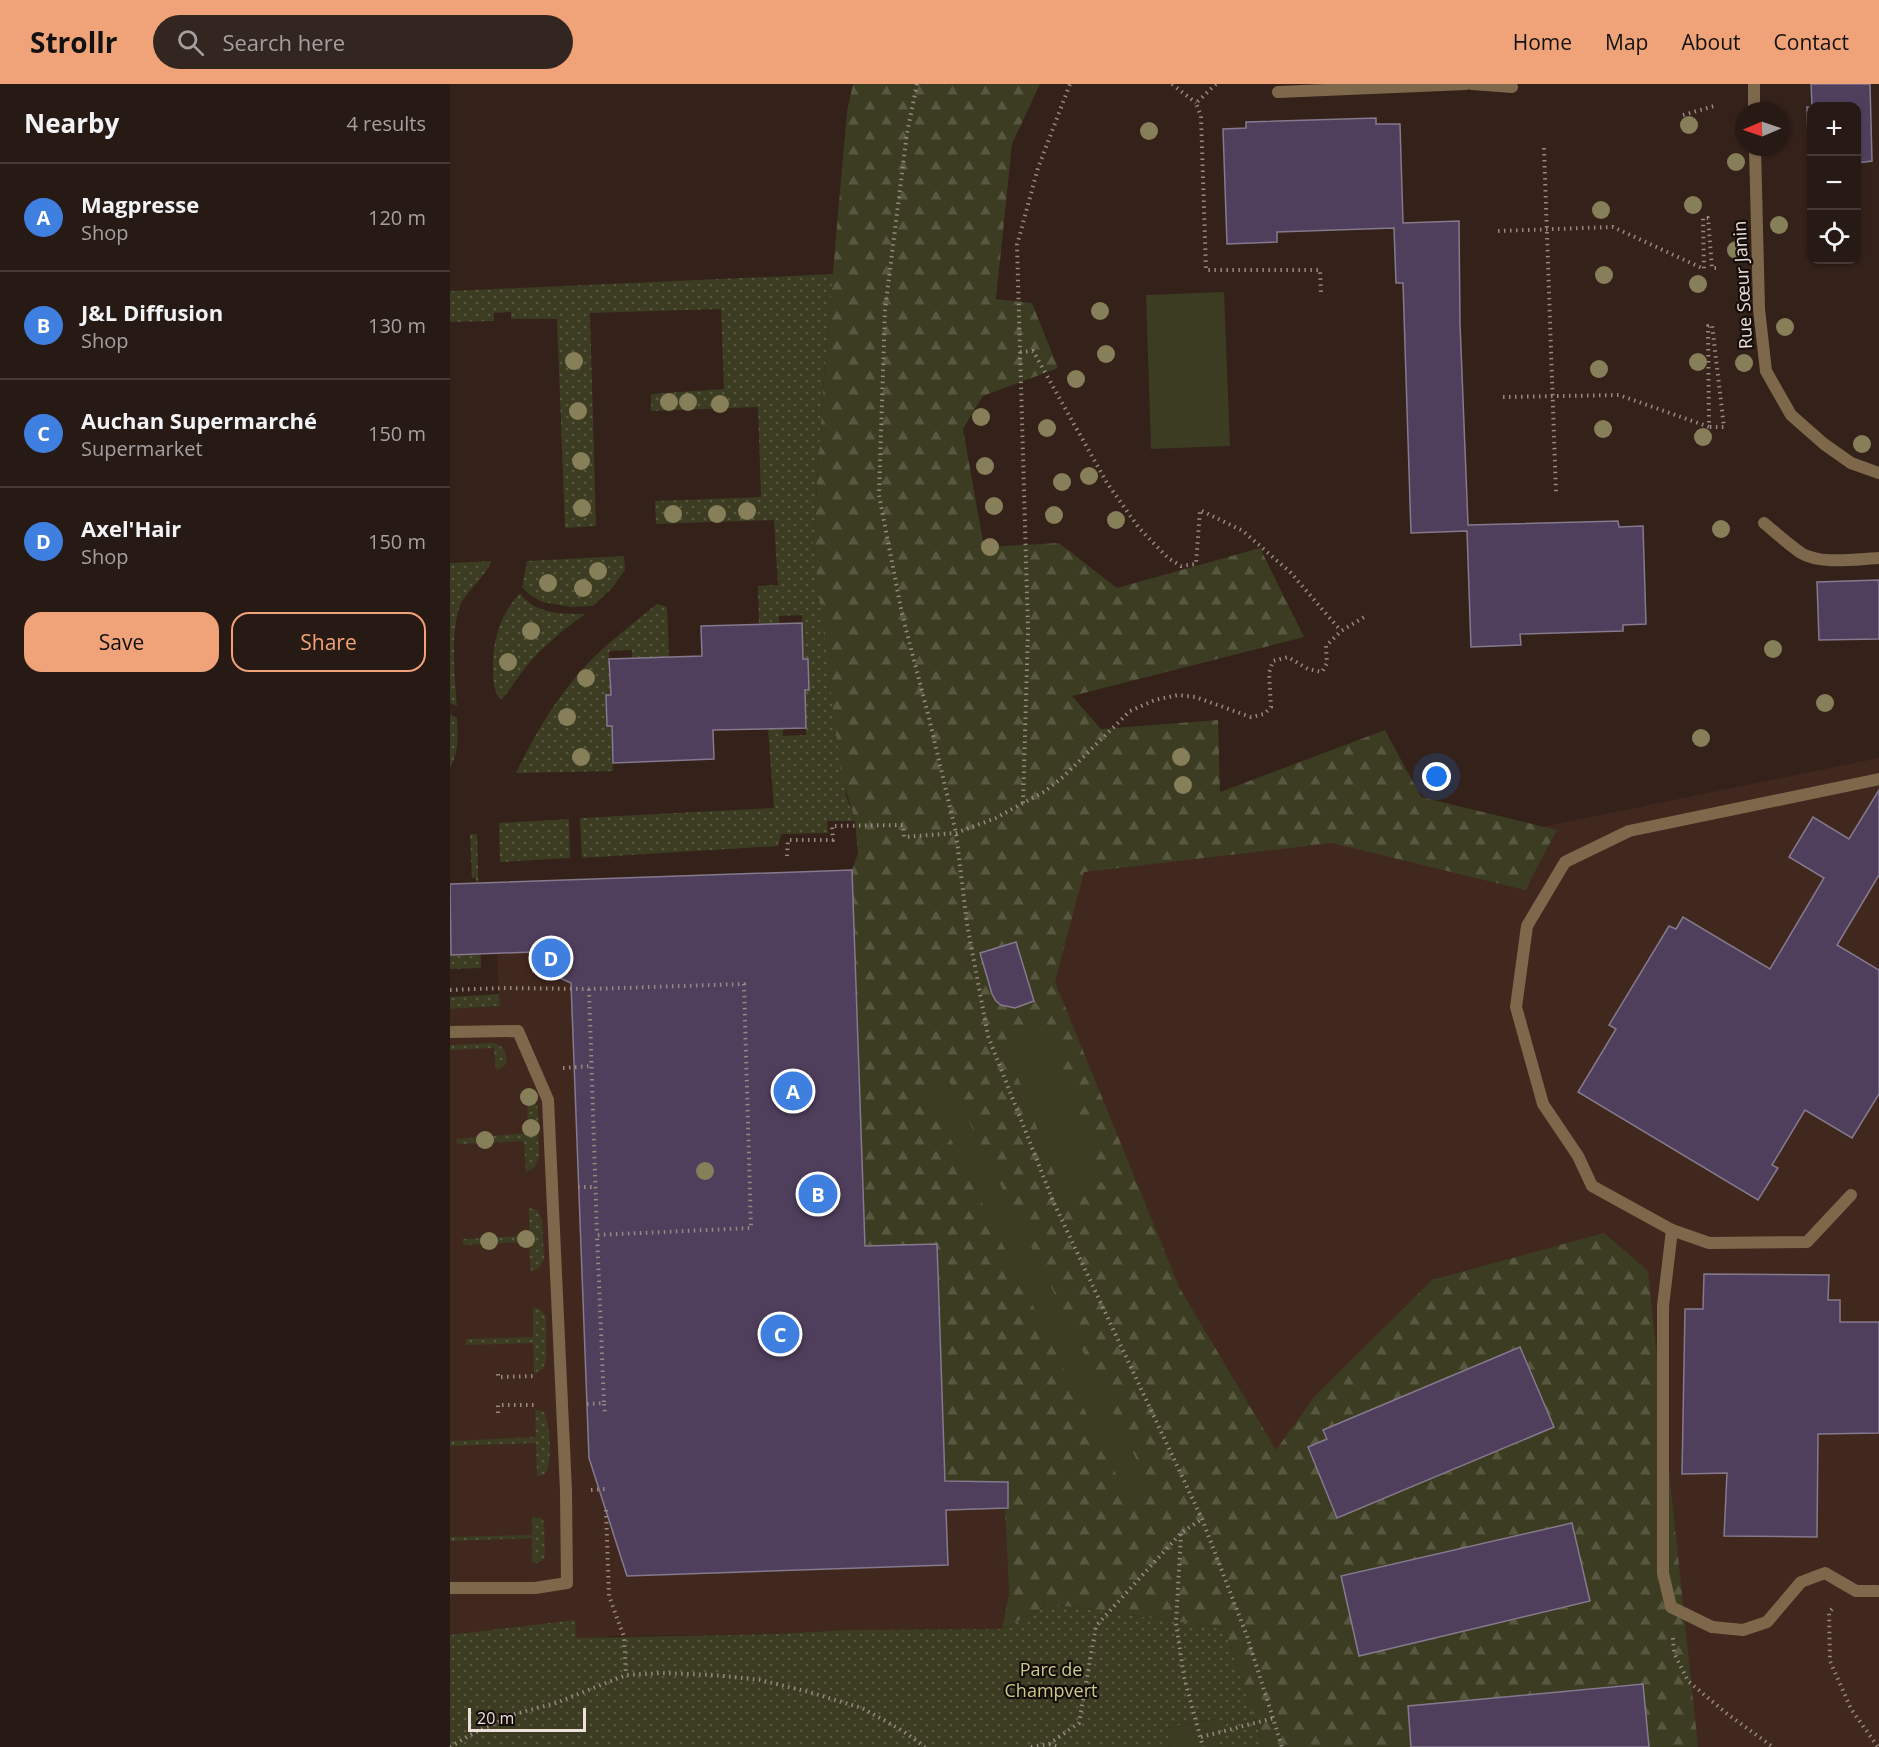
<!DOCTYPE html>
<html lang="en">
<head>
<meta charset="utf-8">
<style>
  body { margin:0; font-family:"Open Sans",sans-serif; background:#332621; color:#f1f3f6 }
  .controls { position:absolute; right:18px; top:18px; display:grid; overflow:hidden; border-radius:12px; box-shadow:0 2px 4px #0004 }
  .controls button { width:54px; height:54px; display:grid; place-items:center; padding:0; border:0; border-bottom:2px solid #433833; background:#271913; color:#f1f3f6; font:30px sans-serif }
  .compass { position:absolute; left:1285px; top:18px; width:54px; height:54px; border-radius:50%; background:#271913; box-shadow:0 2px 4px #0004; rotate:268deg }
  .scale { position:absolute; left:18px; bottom:15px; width:118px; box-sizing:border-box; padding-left:6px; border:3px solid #ede0db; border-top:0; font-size:16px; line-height:21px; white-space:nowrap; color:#ede0db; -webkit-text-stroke:4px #150d09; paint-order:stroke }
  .you { position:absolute; left:987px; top:693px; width:21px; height:21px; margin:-15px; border:4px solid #fff; border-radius:50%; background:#1a73e8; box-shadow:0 0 0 9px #1a73e833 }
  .badge { display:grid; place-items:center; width:39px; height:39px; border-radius:50%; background:#f0a378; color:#fff; font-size:20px; font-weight:700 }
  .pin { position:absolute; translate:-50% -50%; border:3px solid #fff; box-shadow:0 2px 6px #0006 }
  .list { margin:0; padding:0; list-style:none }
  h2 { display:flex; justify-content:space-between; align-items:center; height:78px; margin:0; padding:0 24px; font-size:26px }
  h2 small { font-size:20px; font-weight:400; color:#a4a0a0 }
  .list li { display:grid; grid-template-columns:39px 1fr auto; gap:18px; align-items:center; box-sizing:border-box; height:108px; padding:0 24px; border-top:2px solid #433833 }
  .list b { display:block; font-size:22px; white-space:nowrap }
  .list p { margin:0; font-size:20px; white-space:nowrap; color:#a4a0a0 }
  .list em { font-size:20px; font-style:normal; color:#a4a0a0 }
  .actions { display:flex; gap:12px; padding:18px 24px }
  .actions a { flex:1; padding:14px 0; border:2px solid #f0a378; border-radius:18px; text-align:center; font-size:21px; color:#f0a378 }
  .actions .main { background:#f0a378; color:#111 }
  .icon { flex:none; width:33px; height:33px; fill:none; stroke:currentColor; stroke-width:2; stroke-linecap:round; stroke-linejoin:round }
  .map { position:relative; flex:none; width:1429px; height:1663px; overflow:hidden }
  header { display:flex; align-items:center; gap:36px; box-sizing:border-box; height:84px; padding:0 30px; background:#f0a378; color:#111 }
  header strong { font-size:28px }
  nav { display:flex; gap:33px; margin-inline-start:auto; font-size:21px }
  .search { width:420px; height:54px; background:#332621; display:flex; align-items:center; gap:15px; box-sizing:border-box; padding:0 21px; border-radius:33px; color:#a4a0a0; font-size:22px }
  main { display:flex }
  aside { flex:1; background:#271913 }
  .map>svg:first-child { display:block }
  .built { fill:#41281e }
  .grass { fill:url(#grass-dots) }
  .forest { fill:url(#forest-firs) }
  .pitch { fill:#3b3c21 }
  .building { fill:#503f5c; stroke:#85798d; stroke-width:1.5 }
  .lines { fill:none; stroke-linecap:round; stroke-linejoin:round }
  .path { stroke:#988882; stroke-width:4; stroke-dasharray:1.5 4.5; stroke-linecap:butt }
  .lane { stroke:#7e684b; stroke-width:12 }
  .street { stroke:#7e684b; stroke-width:12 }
  .tree { fill:#867f59 }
  .labels { text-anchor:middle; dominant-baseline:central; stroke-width:4.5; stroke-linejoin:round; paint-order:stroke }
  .street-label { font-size:18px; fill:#ede0db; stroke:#150d09 }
  .park-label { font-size:18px; fill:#c9cc8d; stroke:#150d09 }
</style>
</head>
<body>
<header>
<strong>Strollr</strong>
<div class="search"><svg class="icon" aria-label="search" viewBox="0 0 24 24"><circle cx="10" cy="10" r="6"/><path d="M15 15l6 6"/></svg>Search here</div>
<nav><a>Home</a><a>Map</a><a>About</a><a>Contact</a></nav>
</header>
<main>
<aside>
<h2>Nearby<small>4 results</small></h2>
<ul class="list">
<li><span class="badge" style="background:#3f7fe0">A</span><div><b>Magpresse</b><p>Shop</p></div><em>120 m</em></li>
<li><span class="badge" style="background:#3f7fe0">B</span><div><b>J&amp;L Diffusion</b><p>Shop</p></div><em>130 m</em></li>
<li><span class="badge" style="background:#3f7fe0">C</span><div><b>Auchan Supermarché</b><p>Supermarket</p></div><em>150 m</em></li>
<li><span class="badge" style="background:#3f7fe0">D</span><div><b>Axel'Hair</b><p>Shop</p></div><em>150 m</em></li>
</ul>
<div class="actions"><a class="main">Save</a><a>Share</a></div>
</aside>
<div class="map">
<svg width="1429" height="1663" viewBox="0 0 1429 1663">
  <defs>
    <pattern id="grass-dots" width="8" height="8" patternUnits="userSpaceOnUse" patternTransform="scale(1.5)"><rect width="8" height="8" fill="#3b3c21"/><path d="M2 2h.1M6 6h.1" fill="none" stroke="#585841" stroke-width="1.8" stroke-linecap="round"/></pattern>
    <pattern id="forest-firs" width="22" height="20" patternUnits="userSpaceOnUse" patternTransform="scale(1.5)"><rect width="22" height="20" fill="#3b3c21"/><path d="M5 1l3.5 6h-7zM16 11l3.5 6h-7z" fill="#585841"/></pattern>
  </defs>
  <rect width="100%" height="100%" fill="#342119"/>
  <!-- built -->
  <g class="built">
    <polygon points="1429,674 1429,1663 855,1663 548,789 1034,728 1042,753"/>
    <polygon points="402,786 416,1162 487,1160 495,1396 514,1397 555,1425 559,1509 552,1545 397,1546 326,1550 165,1552 0,1567 0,925 50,922 42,798"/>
  </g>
  <!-- grass -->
  <g class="grass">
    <polygon points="383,190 375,279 363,462 396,711 405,737 377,737 378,749 331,750 328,762 132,774 130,734 324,724 318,645 333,644 333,652 356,651 355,606 359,606 358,575 353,575 352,531 329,532 329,540 309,541 308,502 328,501 324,436 206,440 205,417 311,413 308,323 201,327 201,310 274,305 271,225 140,229 146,442 115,444 107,235 61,235 61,228 44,229 44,237 0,238 0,207"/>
    <polygon points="174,472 175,486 161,505 143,522 121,523 92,518 80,511 72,503 77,477"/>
    <path d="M42,477C33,495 20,504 11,519C0,544 5,594 7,622L0,619V479Z"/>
    <path d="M70,509C84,530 113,530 135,530C113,546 92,563 75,584C67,594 61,605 52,615L48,613C43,604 43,592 43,582C43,553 51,530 70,509Z"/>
    <path d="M207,520L217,523L219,573L182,574V566L159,567L161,611L156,612L157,642H162L163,687L66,689C85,649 109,609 140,577C161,556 185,538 207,520Z"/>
    <path d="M0,630L7,634C8,652 9,668 0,684Z"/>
    <polygon points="119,735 120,774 50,778 49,739"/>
    <polygon points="20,750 27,750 31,884 0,885 0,863 1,871 23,870 27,825 26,794 22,794"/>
    <polygon points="49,910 50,922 0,925 0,913"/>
    <path d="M44,959C54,962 58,970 56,980L50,985L46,986L44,964L0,966V961Z"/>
    <polygon points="77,1010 81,1011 88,1024 89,1073 85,1083 76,1088 74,1057 7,1060 6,1055 78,1049"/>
    <polygon points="79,1124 87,1126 92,1135 94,1175 89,1184 81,1188 79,1158 13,1161 13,1155 79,1152"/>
    <polygon points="83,1223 91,1226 96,1233 96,1276 93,1285 84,1289 83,1259 16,1261 16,1255 83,1253"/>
    <path d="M85,1325L94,1328C100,1341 103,1378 95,1390L87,1392L86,1359L0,1362V1357L86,1353Z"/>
    <path d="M82,1433L91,1434L94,1438L95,1472C92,1478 89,1479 82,1479V1454L0,1457V1453L82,1451Z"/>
    <polygon points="600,1520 774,1544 814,1663 770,1663 764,1635 717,1644 720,1663 0,1663 0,1551 125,1536 126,1554 326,1550 397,1546 552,1545"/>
  </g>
  <!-- forest -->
  <polygon class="forest" points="403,0 590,0 562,60 546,215 582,219 608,284 533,312 513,345 534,463 609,459 667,504 810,464 854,553 622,612 651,645 768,636 770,708 935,646 971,713 1107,746 1075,806 882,759 634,788 605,898 730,1205 826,1366 865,1312 982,1196 1154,1149 1198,1187 1248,1663 814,1663 774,1544 600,1520 552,1545 559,1509 555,1425 515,1425 514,1397 495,1397 487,1160 415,1162 402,786 408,769 405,737 391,689 363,462 375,279 397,27"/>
  <!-- pitch -->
  <g class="pitch">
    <polygon points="774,208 780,362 701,365 696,211"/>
    <polygon points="596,942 654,1097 613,1112 554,957"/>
    <polygon points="499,997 700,1403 678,1414 477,1007"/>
    <polygon points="765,1635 770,1663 720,1663 716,1644"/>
  </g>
  <!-- building -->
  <g class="building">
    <polygon points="1361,0 1420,0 1422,77 1407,79 1407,22 1362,22"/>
    <polygon points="1357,23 1362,23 1362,85 1359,85"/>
    <polygon points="926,34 926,40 950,40 953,139 1009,137 1010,239 1018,441 1168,437 1169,443 1193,442 1196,540 1173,541 1173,547 1070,550 1071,561 1021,563 1017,447 961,449 953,199 946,199 944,144 827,148 827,158 777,160 773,45 796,44 796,38"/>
    <polygon points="1429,496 1429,555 1369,556 1367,498"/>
    <polygon points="352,539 353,575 358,575 359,606 355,606 356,644 263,646 264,675 163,679 162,642 157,642 156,611 161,611 159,575 252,572 251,542"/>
    <polygon points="1429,706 1429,791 1387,861 1429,886 1429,1010 1402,1054 1355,1026 1322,1081 1328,1084 1308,1116 1128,1008 1166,945 1159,941 1219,842 1226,845 1233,833 1320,885 1374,794 1339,773 1363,733 1399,755"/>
    <polygon points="402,786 415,1162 487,1160 495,1397 558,1398 558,1424 496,1426 498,1481 177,1492 139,1374 121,899 97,888 83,888 82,868 1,871 0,800"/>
    <polygon points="566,858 584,917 565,924 551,921 546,917 542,910 530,869"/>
    <polygon points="1254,1190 1379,1191 1378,1216 1390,1216 1390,1238 1429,1238 1429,1349 1368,1350 1367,1453 1274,1452 1277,1389 1232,1390 1235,1225 1253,1225"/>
    <polygon points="1070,1263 1104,1343 887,1434 858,1363 877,1355 873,1346"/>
    <polygon points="1122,1439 1140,1517 909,1572 891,1492"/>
    <polygon points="1193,1600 1199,1663 961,1663 958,1622"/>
  </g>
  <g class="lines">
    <!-- path -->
    <g class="path">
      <polyline points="467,0 457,49 435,226 429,411 452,530 479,634 506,749 517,840 538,952 603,1117 752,1435 797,1552 832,1663"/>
      <polyline points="722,0 746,19"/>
      <polyline points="766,0 746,19 751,32 756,186 870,186 871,209"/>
      <polyline points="1233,31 1264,22"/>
      <polyline points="1094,64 1106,409"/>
      <polyline points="1048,147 1163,143 1254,185 1253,134 1258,134 1262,184 1269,184"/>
      <polyline points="570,268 583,267 657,399 689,444 718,474 731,482 746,480 750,426 793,447 841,489 891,547"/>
      <polyline points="1053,313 1169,311 1259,343 1258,242 1262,241 1274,343 1259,343"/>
      <polyline points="573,719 578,546 567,161 588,84 620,0"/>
      <polyline points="337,772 338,756 383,756 382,742 453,741 454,753 506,749 546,734 573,719 594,708 613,693 680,627 705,616 728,611 745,613 801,633 814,630 821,623 819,589 823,577 838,573 858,585 872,588 877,579 876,562 891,547 916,532"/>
      <polyline points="139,905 147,1151"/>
      <polyline points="0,906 53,904 139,905 294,900 301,1144 147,1151 154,1319"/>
      <polyline points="113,984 141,982"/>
      <polyline points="128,1103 146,1103"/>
      <polyline points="48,1290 48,1293 86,1292"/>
      <polyline points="137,1320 154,1319 155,1330"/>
      <polyline points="48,1329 48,1321 85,1321"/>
      <polyline points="141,1406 155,1405"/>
      <polyline points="156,1426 159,1512 174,1553 176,1591"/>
      <polyline points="731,1450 726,1539 734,1593 753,1663"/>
      <polyline points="1382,1525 1379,1528 1380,1577 1401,1625 1428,1663"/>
      <polyline points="1223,1554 1224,1569 1238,1597 1276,1629 1323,1663"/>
      <polyline points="751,1653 824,1634"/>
      <polyline points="599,1660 609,1663"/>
      <polyline points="0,1663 22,1650 65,1630 106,1619 176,1591 213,1589 265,1591 310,1596 359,1608 412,1624 453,1647 475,1663"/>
      <polyline points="581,1663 599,1660 629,1639 646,1542 731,1449 752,1435"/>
    </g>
    <!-- lane -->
    <g class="lane">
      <polyline points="1022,0 1062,3"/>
      <polyline points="828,8 1016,0"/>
      <path d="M1314,439C1326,449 1338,460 1351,469C1370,481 1407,475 1429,474"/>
      <polyline points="0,948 68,947 98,1016 116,1407 117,1499 85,1504 0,1504"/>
      <polyline points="1401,1111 1357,1158 1259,1159 1222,1146 1142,1102 1128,1072 1093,1020 1066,923 1077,842 1115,778 1179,747 1429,695"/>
      <polyline points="1222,1146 1213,1222 1213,1489 1221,1523 1262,1543 1293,1546 1317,1538 1351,1498 1375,1489 1406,1507 1427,1507"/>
    </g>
    <!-- street -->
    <g class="street">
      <polyline points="1304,0 1304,27"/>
      <polyline points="1305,63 1309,225 1316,287 1341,331 1374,360 1401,379 1429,389"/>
    </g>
  </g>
  <!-- trees -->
  <g class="tree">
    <circle cx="1239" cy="41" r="9"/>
    <circle cx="699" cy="47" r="9"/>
    <circle cx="1286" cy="78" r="9"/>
    <circle cx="1243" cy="121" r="9"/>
    <circle cx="1151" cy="126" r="9"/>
    <circle cx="1329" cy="141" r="9"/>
    <circle cx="1286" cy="166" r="9"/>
    <circle cx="1154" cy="191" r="9"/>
    <circle cx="1248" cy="200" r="9"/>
    <circle cx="650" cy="227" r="9"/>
    <circle cx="1335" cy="243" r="9"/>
    <circle cx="656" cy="270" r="9"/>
    <circle cx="124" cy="277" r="9"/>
    <circle cx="1248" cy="278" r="9"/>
    <circle cx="1294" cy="279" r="9"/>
    <circle cx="1149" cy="285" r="9"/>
    <circle cx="626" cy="295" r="9"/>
    <circle cx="219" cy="318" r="9"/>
    <circle cx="238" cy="318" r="9"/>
    <circle cx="270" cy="320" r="9"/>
    <circle cx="128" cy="327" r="9"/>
    <circle cx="531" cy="333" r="9"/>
    <circle cx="597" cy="344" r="9"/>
    <circle cx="1153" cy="345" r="9"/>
    <circle cx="1253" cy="353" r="9"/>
    <circle cx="1412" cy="360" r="9"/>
    <circle cx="131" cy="377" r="9"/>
    <circle cx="535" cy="382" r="9"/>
    <circle cx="639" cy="392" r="9"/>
    <circle cx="612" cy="398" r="9"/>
    <circle cx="544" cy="422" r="9"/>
    <circle cx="132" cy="424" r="9"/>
    <circle cx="297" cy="427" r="9"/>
    <circle cx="223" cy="430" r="9"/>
    <circle cx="267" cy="430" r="9"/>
    <circle cx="604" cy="431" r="9"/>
    <circle cx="666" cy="436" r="9"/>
    <circle cx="1271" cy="445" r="9"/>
    <circle cx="540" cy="463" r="9"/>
    <circle cx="148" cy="487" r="9"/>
    <circle cx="98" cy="499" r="9"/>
    <circle cx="133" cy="504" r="9"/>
    <circle cx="81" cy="547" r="9"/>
    <circle cx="1323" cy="565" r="9"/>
    <circle cx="58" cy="578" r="9"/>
    <circle cx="136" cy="594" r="9"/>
    <circle cx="1375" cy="619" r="9"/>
    <circle cx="117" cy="633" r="9"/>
    <circle cx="1251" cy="654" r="9"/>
    <circle cx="131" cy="673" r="9"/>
    <circle cx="731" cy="673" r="9"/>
    <circle cx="733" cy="701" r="9"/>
    <circle cx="79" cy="1013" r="9"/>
    <circle cx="81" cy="1044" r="9"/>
    <circle cx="35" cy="1056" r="9"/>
    <circle cx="255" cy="1087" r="9"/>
    <circle cx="76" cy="1155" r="9"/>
    <circle cx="39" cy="1157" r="9"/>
  </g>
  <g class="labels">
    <!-- street labels -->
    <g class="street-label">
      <text transform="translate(1292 201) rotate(-93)">Rue Sœur Janin</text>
    </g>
    <!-- park labels -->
    <g class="park-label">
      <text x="601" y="1585">Parc de<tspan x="601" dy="21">Champvert</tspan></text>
    </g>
  </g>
</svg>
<div class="controls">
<button>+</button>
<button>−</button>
<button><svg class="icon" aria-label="locate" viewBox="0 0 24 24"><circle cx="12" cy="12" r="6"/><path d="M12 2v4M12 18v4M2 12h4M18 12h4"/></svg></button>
</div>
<svg class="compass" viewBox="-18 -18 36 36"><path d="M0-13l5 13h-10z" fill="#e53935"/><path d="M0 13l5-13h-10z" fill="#a4a0a0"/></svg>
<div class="scale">20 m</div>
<div class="you"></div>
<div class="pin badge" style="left:343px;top:1007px;background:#3f7fe0">A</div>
<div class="pin badge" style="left:368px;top:1110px;background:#3f7fe0">B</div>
<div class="pin badge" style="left:330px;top:1250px;background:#3f7fe0">C</div>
<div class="pin badge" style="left:101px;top:874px;background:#3f7fe0">D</div>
</div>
</main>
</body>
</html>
